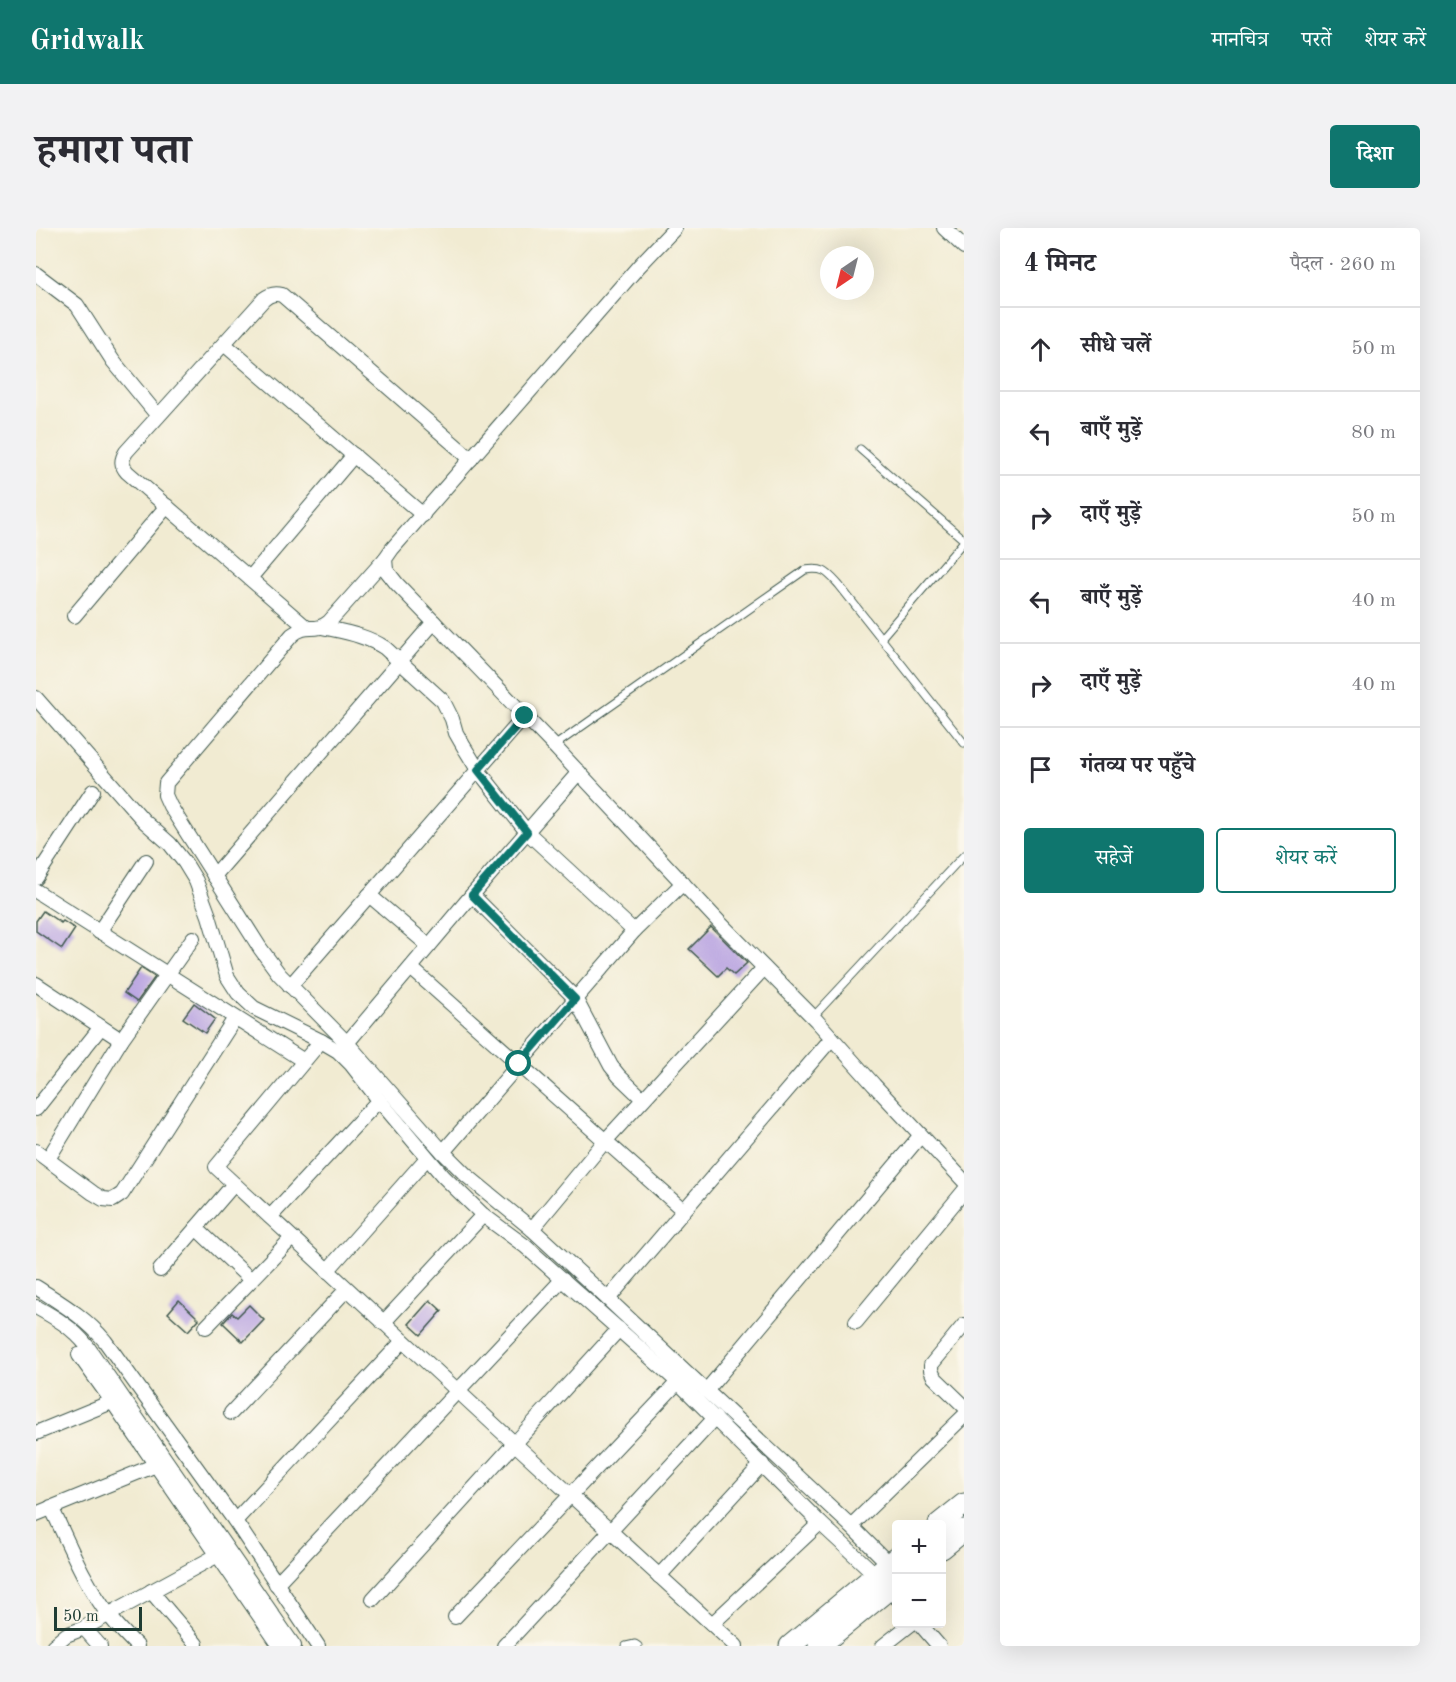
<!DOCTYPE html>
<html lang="hi">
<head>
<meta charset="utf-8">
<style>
  body { margin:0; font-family:"Old Standard TT","Noto Serif Devanagari",serif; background:#f2f2f3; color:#2b2b33 }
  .controls { position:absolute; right:18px; bottom:18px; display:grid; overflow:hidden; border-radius:6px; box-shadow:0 6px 24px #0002 }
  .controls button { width:54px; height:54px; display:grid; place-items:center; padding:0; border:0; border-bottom:2px solid #e1e1e2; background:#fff; color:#2b2b33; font:30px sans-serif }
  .compass { position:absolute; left:784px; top:18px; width:54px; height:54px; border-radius:50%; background:#fff; box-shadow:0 6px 24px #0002; rotate:215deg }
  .scale { position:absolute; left:18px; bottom:15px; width:88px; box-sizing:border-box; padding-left:6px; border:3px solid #1f3d34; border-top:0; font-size:16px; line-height:21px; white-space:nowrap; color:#1f3d34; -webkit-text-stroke:4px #fbf7ec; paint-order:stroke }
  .stop { position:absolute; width:18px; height:18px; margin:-14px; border:4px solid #0f766e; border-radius:50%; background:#fff }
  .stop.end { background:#0f766e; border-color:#fff; box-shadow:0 2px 6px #0008 }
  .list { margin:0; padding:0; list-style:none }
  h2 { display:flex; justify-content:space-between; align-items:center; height:78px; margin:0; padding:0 24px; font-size:26px }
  h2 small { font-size:20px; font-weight:400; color:#7c7c81 }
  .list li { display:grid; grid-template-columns:39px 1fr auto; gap:18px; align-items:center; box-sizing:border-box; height:84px; padding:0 24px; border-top:2px solid #e1e1e2 }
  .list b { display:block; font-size:22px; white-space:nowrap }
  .list em { font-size:20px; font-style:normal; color:#7c7c81 }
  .actions { display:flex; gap:12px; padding:18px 24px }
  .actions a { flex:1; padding:14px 0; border:2px solid #0f766e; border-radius:6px; text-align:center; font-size:21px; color:#0f766e }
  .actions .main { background:#0f766e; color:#fff }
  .icon { flex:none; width:33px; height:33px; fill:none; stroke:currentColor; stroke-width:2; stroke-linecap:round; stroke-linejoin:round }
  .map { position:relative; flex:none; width:928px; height:1418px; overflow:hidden; border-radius:6px }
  header { display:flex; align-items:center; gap:36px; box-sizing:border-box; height:84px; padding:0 30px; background:#0f766e; color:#fff }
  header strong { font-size:28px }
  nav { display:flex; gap:33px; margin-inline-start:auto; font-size:21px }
  .intro { display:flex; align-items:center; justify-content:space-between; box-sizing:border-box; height:144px; padding:0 36px }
  h1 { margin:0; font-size:42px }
  .button { padding:15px 27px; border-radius:6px; background:#0f766e; color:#fff; font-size:21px; font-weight:700 }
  main { display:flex; gap:36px; padding:0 36px }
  aside { flex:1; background:#fff; border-radius:6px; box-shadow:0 6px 24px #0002 }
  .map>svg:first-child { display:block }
  .building { fill:#baa5e1 }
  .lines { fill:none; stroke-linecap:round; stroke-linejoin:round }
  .lane-casing { stroke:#3e574c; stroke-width:9 }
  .street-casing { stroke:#3e574c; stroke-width:16 }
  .primary-casing { stroke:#3e574c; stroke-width:23 }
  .lane { stroke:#fff; stroke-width:7 }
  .street { stroke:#fff; stroke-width:14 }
  .primary { stroke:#fff; stroke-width:21 }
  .route { stroke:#0f766e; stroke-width:8 }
</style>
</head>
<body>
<header>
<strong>Gridwalk</strong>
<nav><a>मानचित्र</a><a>परतें</a><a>शेयर करें</a></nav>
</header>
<div class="intro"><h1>हमारा पता</h1><a class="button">दिशा</a></div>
<main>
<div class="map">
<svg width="928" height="1418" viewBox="0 0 928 1418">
  <rect width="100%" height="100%" fill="#fbf7ec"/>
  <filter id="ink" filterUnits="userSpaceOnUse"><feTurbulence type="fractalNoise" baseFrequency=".0167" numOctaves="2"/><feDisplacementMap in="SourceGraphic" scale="12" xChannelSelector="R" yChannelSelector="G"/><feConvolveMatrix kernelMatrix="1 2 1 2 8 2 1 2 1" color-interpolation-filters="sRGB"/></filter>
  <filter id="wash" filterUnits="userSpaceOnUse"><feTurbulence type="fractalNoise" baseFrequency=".008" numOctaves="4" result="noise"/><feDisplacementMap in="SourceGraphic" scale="24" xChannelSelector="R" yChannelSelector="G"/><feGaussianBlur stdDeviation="1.35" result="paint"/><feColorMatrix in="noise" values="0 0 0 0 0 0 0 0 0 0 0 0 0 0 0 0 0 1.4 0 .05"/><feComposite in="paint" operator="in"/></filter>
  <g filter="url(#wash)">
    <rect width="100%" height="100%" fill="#f1ebd2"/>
    <g id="blocks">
      <!-- building -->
      <g class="building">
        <polygon points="7,683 25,695 27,693 39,701 26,721 0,703 0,693"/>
        <polygon points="675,699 711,735 698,747 690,740 682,748 653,721"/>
        <polygon points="105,740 119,749 101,774 88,765"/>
        <polygon points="158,775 179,791 169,805 147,790"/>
        <polygon points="143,1072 163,1091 152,1103 132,1085"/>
        <polygon points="394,1072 406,1083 385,1107 373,1096"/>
        <polygon points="213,1077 228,1092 207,1114 187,1095 196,1085 201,1089"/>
      </g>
    </g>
  </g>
  <g filter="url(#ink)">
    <use href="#blocks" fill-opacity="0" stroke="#3e574c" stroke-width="1.5"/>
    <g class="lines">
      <!-- lane casing -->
      <g class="lane-casing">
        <g id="lane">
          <polyline points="824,221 928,312"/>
          <polyline points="845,410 928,313"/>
          <path d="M518,518L769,342C788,339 791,344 803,357L928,515"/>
          <polyline points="777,789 928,627"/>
          <polyline points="590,1418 599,1416 602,1418"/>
        </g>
      </g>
      <!-- street casing -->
      <g class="street-casing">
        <g id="street">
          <polyline points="639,0 603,38 356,321 349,331 350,342 361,356 518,518 685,696 780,792 838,857 928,953"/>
          <polyline points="908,0 928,19"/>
          <polyline points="0,46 41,77 77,133 122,188"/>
          <polyline points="188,116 387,287"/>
          <path d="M349,331L293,394C278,406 272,394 256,407L130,555L129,567L134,578L224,720L243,746L311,815L407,924L430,947L496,1001L573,1072L815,1298L860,1343"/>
          <polyline points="214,350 318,227"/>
          <polyline points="38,388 131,278"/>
          <path d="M286,399C308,404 330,407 349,420L407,473L416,491L420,505L428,519L442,542L491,604L598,703"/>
          <path d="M271,400L91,244C85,237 85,232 90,224L228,71C234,66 239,65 246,67L435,231"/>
          <polyline points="0,470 108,593 134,616 149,635 160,653 173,688 191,748 202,765 218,780 285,813 302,823 315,836 343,872 407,948 447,987 489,1018 642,1154 784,1295 840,1347 860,1369"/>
          <polyline points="178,648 398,394"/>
          <polyline points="0,650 57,563"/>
          <polyline points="0,663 268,833"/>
          <polyline points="333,667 393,718"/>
          <polyline points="436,667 539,770 575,838 583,848 607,871"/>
          <polyline points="63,704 110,633"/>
          <polyline points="375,740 647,982"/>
          <polyline points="0,756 85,812"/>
          <polyline points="254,758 489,488"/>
          <polyline points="285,813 180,939 479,1216 700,1418"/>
          <polyline points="311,815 436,667 543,544"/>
          <polyline points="0,881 65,799"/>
          <polyline points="0,923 57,965 67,971 77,972 86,966 199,790"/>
          <polyline points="407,924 598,703 647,655"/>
          <polyline points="12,931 85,812 157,710"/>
          <polyline points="234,989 343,872"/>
          <polyline points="160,1000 215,1052"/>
          <polyline points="496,1001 569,913 728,740"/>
          <polyline points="124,1042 198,956"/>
          <polyline points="291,1043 391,930"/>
          <path d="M0,1059C26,1076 49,1089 69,1113L199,1293L282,1418"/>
          <polyline points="572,1071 796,810"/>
          <path d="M0,1079C20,1090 37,1100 51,1118L258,1418"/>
          <polyline points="820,1094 928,963"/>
          <polyline points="347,1095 447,987"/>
          <polyline points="928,1097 895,1137 895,1142 898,1149 928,1178"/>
          <polyline points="170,1099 256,1010"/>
          <polyline points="43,1127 76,1173 244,1418"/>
          <polyline points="670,1163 885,907"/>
          <polyline points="195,1185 311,1061"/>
          <polyline points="0,1205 83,1171"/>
          <path d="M15,1279C33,1316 48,1355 73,1387C81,1398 91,1408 101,1418"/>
          <polyline points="0,1286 120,1237"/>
          <polyline points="199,1293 367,1113"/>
          <polyline points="815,1298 928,1188"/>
          <polyline points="623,1348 726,1236"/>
          <polyline points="240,1356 527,1051"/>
          <polyline points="115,1363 160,1416"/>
          <polyline points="337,1371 583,1101"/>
          <polyline points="419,1389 642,1154"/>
          <polyline points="676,1396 784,1295"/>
          <polyline points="884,1396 903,1418"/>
          <polyline points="48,1400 64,1418"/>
          <polyline points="17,1418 30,1407 48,1400 182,1327"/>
          <polyline points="468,1418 679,1190"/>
          <polyline points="847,1418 875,1396"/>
        </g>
      </g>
      <!-- primary casing -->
      <g class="primary-casing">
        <g id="primary">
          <polyline points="903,1296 928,1276"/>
          <polyline points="906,1320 928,1302"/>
          <polyline points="754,1418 860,1330"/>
          <polyline points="783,1418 860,1355"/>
        </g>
      </g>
      <!-- lane -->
      <use href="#lane" class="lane"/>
      <!-- street -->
      <use href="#street" class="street"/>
      <!-- primary -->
      <use href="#primary" class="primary"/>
    </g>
  </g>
  <g class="lines" filter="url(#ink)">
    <!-- route -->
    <polyline class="route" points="483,836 539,771 436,667 491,604 442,542 489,488"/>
  </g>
</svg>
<div class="controls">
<button>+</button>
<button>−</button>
</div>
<svg class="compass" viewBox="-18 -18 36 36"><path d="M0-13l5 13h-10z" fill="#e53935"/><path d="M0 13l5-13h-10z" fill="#7c7c81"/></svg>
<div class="scale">50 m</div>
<div class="stop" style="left:483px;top:836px"></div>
<div class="stop end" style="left:489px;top:488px"></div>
</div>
<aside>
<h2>4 मिनट<small>पैदल · 260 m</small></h2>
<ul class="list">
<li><svg class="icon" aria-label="ahead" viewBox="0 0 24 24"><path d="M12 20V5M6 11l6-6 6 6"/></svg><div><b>सीधे चलें</b></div><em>50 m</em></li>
<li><svg class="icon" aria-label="left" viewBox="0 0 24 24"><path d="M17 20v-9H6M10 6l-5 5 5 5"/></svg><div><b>बाएँ मुड़ें</b></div><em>80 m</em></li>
<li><svg class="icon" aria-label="right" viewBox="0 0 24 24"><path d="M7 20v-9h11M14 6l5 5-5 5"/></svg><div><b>दाएँ मुड़ें</b></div><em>50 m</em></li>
<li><svg class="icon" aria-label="left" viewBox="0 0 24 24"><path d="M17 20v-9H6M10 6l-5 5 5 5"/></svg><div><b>बाएँ मुड़ें</b></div><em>40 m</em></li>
<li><svg class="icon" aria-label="right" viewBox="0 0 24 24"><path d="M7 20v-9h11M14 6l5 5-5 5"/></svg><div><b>दाएँ मुड़ें</b></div><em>40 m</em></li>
<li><svg class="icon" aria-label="arrive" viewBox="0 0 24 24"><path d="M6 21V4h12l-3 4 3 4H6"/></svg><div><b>गंतव्य पर पहुँचे</b></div></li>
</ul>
<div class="actions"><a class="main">सहेजें</a><a>शेयर करें</a></div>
</aside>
</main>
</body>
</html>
